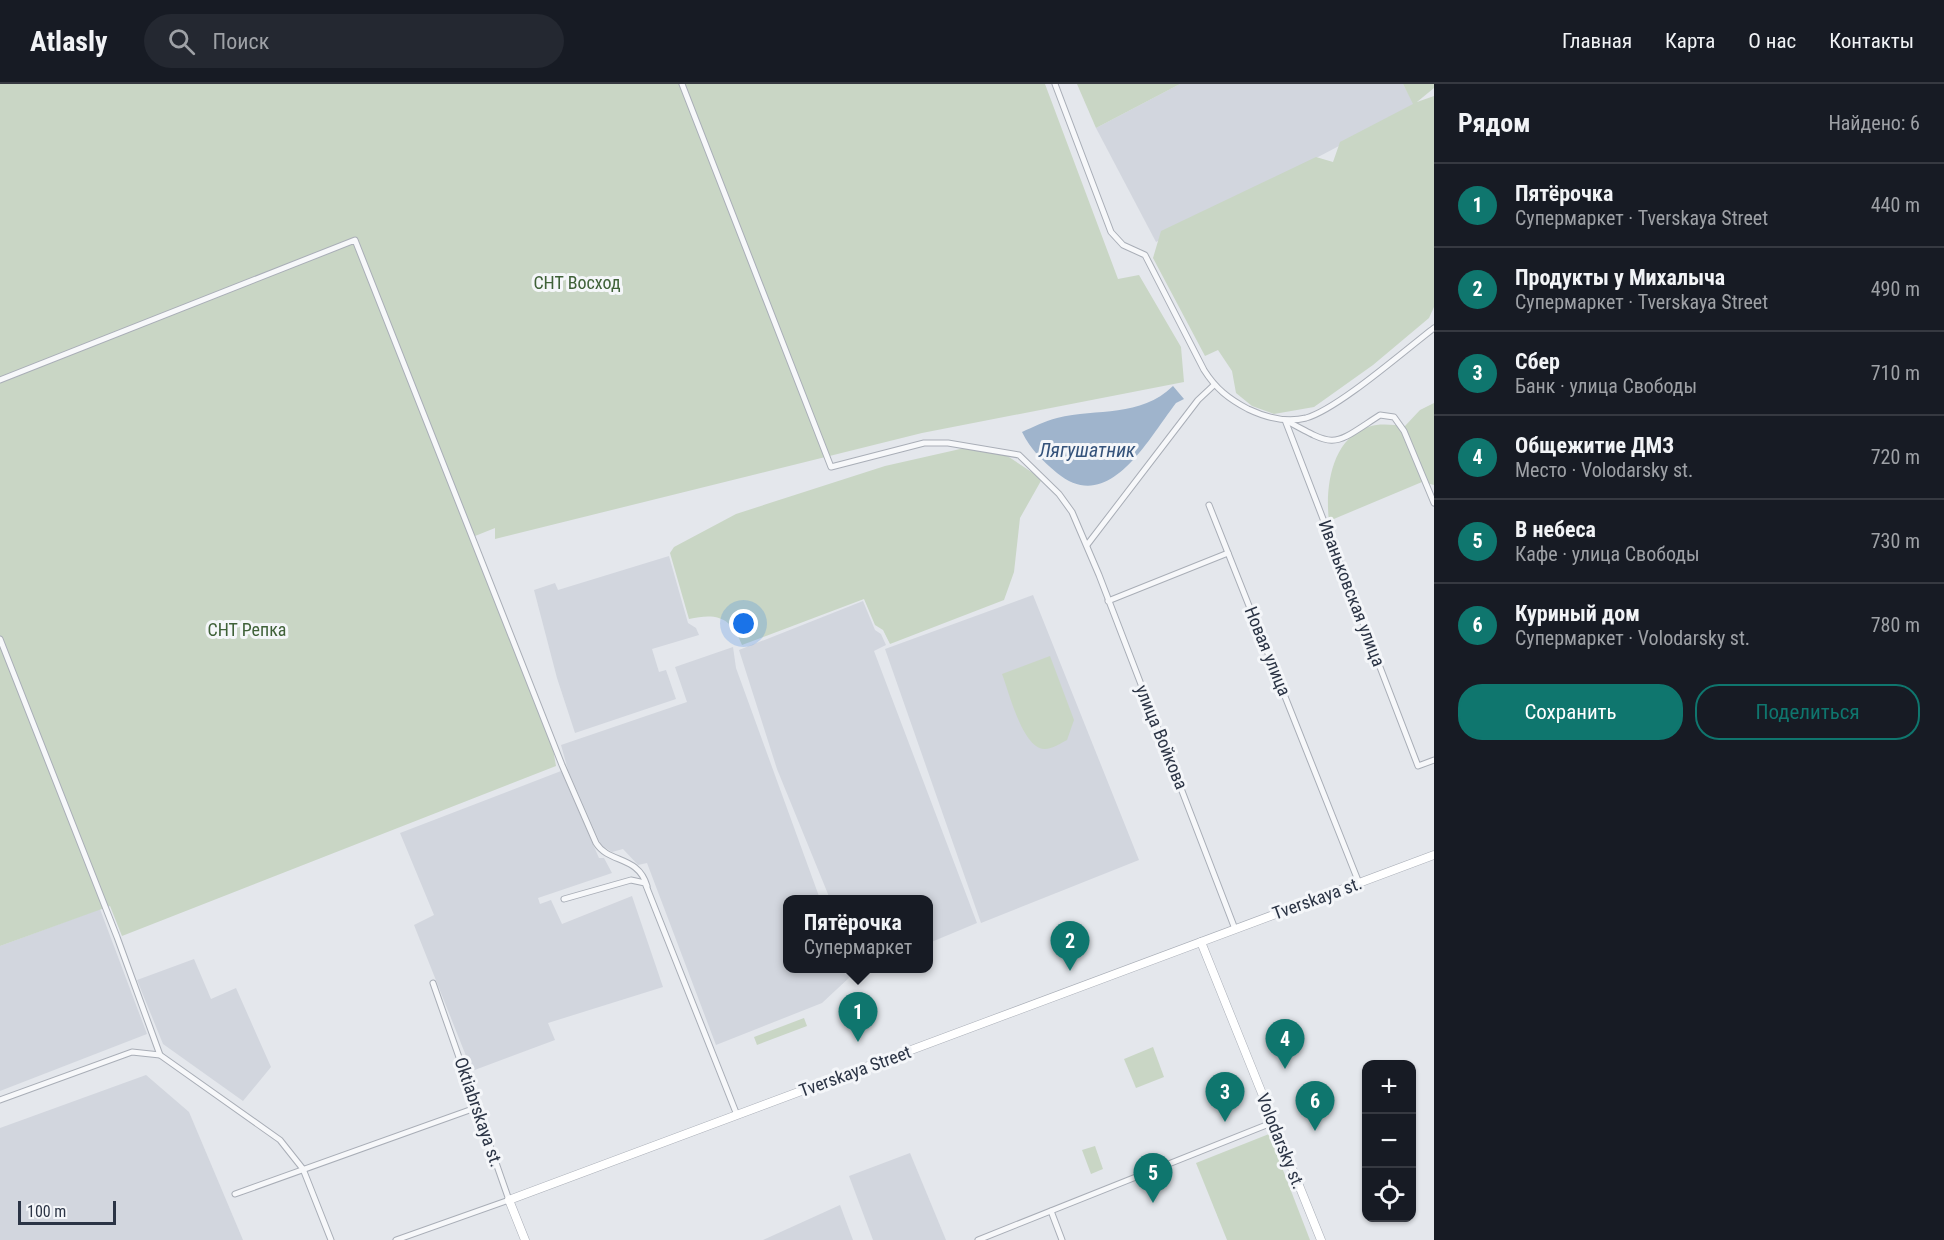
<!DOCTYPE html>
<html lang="ru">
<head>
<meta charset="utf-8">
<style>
  body { margin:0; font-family:"Roboto Condensed",sans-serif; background:#242831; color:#f1f3f6 }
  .controls { position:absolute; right:18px; bottom:18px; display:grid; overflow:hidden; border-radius:12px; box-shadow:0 2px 4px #0004 }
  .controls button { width:54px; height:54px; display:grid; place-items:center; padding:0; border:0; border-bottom:2px solid #363941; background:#171b24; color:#f1f3f6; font:30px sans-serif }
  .scale { position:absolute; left:18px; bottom:15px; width:98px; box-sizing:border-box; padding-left:6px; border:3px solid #2b3445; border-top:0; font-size:16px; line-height:21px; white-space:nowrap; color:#2b3445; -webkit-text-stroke:4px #f4f6f9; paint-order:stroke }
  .you { position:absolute; left:744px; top:540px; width:21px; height:21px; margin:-15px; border:4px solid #fff; border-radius:50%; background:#1a73e8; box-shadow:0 0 0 9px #1a73e833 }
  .badge { display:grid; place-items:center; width:39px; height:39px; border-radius:50%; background:#0f766e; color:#fff; font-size:20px; font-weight:700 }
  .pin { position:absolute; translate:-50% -50px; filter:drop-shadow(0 2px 3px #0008) }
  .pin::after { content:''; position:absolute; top:32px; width:21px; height:18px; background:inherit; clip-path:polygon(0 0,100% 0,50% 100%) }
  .popup { position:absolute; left:783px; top:811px; width:150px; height:78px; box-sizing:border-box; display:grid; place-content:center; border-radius:12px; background:#171b24; filter:drop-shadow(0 2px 4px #0005); font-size:20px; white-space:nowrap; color:#9ea1a6 }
  .popup b { font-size:22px; color:#f1f3f6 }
  .popup::after { content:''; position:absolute; left:50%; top:100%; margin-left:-12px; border:12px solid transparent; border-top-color:#171b24 }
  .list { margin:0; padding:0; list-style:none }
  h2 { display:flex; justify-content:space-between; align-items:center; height:78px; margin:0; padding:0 24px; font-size:26px }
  h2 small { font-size:20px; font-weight:400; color:#9ea1a6 }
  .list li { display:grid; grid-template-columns:39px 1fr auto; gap:18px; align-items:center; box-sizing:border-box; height:84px; padding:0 24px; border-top:2px solid #363941 }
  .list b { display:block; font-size:22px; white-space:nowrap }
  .list p { margin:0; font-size:20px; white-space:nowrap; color:#9ea1a6 }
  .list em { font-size:20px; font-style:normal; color:#9ea1a6 }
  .actions { display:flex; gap:12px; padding:18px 24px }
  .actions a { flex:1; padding:14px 0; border:2px solid #0f766e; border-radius:24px; text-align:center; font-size:21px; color:#0f766e }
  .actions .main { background:#0f766e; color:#fff }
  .icon { flex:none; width:33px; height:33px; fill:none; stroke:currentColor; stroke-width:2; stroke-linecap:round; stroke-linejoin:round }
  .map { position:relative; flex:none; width:1434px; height:1156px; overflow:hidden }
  header { display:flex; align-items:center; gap:36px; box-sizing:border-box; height:84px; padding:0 30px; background:#171b24; border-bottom:2px solid #363941 }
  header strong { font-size:28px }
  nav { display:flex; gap:33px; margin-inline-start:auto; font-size:21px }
  .search { width:420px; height:54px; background:#242831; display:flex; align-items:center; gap:15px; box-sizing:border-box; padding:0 21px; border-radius:33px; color:#9ea1a6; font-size:22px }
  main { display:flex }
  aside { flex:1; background:#171b24 }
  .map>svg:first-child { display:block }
  .built { fill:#d2d6de }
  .green { fill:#c9d6c5 }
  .water { fill:#9fb4cc }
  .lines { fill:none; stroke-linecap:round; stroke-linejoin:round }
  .street-casing { stroke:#a9aeb7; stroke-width:7 }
  .secondary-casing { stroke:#a9aeb7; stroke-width:9 }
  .street { stroke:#f7f8fa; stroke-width:5 }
  .secondary { stroke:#fff; stroke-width:8 }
  .labels { text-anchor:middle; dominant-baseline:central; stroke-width:6; stroke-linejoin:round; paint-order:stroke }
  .park-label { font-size:18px; fill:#3f6138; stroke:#f4f6f9 }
  .street-label { font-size:18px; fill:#2b3445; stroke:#f4f6f9 }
  .water-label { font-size:20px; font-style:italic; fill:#34527a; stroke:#f4f6f9 }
</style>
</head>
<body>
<header>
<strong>Atlasly</strong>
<div class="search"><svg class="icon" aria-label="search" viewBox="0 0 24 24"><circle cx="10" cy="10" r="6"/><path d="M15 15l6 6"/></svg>Поиск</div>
<nav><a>Главная</a><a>Карта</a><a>О нас</a><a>Контакты</a></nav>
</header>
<main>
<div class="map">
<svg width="1434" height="1156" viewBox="0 0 1434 1156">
  <rect width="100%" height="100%" fill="#e4e7ec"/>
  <!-- built -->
  <g class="built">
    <polygon points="1180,0 1403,0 1415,22 1156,158 1096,44"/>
    <polygon points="669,472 688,539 696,544 699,551 652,565 659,588 666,586 676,615 575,649 557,594 534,506 555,499 558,506"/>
    <polygon points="1033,511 1139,776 981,839 885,565"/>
    <polygon points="863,517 875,546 881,550 886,561 874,567 977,839 929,859 928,816 830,815 777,685 739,566"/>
    <polygon points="733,563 736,584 820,815 788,816 788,884 848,885 851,892 822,919 716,961 647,779 638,781 623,765 612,768 601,761 568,686 561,661 687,618 675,583"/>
    <polygon points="561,687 599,774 604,774 612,789 538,814 540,820 551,816 562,840 632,812 663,903 548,939 555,956 472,987 414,841 434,831 400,749"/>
    <polygon points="100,825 147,950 0,1007 0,862"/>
    <polygon points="194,875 211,915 236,904 271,983 243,1017 163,960 137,896"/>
    <polygon points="146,991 189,1028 243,1156 0,1156 0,1044"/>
    <polygon points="910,1069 946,1156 873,1156 849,1092"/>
    <polygon points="840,1121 853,1156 763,1156"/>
  </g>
  <!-- green -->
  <g class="green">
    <polygon points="0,0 1045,0 1118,195 1139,191 1181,263 1184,298 922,349 495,455 495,444 470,454 552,659 556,682 122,852 110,822 0,862"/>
    <polygon points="1077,0 1180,0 1096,44"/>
    <polygon points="1403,0 1434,0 1434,4 1417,18 1434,12 1434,223 1429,234 1373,281 1314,323 1274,330 1252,322 1236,309 1232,287 1218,266 1205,272 1153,174 1161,147 1316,73 1333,78 1340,58 1413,20"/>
    <path d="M1434,319V401L1422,398L1329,437C1325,405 1331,355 1368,343C1380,339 1393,341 1405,342L1420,326Z"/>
    <path d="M969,363L1003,369L1042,395L1020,434L1014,488L1004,516L890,560L883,546L875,541L864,515L742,561C731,533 717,529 689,535L670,469L674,463L736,430L885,382Z"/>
    <path d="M1050,572L1074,636L1067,656C1061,659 1052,665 1045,665C1023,666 1009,608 1002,590Z"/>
    <polygon points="804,934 807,942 757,961 754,953"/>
    <polygon points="1153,963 1164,993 1136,1004 1124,975"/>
    <polygon points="1269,1050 1310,1156 1227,1156 1196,1079"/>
    <polygon points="1095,1062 1103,1085 1091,1090 1082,1066"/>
  </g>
  <!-- water -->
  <path class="water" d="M1173,302L1184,315L1176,319C1148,355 1109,432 1057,389C1042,376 1031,366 1022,348C1033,343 1045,337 1057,334C1098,324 1140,334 1173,302Z"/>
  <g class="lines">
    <!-- street casing -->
    <g class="street-casing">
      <g id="street">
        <polyline points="682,0 831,383 924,359 948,359 1019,371 1059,410 1072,428 1099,491 1235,845"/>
        <path d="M1055,0L1111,148L1123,161L1145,171L1204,286C1216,305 1229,315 1248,325C1267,334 1286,339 1306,334C1338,325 1405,266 1434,244"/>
        <path d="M0,296L355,156L562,681L596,759C609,780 638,771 647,802"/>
        <polyline points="1285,336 1418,682 1434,676"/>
        <path d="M1287,337C1338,365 1332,362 1380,331L1394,333L1404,347L1434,419"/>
        <polyline points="1209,421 1359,799"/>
        <polyline points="1087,461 1198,316 1214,301"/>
        <polyline points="1108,517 1228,469"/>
        <polyline points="0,555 117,853 160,971"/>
        <polyline points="564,815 631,796 645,799 737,1031"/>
        <polyline points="0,1016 132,968 160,971 280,1056 303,1085 331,1156"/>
        <polyline points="235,1110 478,1023"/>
        <polyline points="1051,1127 1062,1156"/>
        <polyline points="396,1156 509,1116 433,899"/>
        <polyline points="978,1156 1274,1038"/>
      </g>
    </g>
    <!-- secondary casing -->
    <g class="secondary-casing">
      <g id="secondary">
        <polyline points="1201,858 1321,1156"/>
        <polyline points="525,1156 509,1116 1434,771"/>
      </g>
    </g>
    <!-- street -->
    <use href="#street" class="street"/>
    <!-- secondary -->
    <use href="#secondary" class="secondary"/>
  </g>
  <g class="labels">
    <!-- park labels -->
    <g class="park-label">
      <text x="577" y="198">СНТ Восход</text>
      <text x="247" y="545">СНТ Репка</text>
    </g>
    <!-- street labels -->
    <g class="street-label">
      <text transform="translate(1352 509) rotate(69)">Иваньковская улица</text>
      <text transform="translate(1268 567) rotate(68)">Новая улица</text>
      <text transform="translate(1162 653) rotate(68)">улица Войкова</text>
      <text transform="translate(1317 814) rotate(-20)">Tverskaya st.</text>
      <text transform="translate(855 987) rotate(-20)">Tverskaya Street</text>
      <text transform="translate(479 1028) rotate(71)">Oktiabrskaya st.</text>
      <text transform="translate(1281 1057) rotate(68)">Volodarsky st.</text>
    </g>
    <!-- water labels -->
    <g class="water-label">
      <text x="1087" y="366">Лягушатник</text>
    </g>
  </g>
</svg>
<div class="controls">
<button>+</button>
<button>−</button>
<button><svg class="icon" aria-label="locate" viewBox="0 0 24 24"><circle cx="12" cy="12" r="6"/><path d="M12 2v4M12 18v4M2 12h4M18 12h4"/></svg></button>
</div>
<div class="scale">100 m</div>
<div class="you"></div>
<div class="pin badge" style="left:858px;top:958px">1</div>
<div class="popup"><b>Пятёрочка</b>Супермаркет</div>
<div class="pin badge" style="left:1070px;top:887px">2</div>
<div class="pin badge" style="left:1225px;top:1038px">3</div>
<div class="pin badge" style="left:1285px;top:985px">4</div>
<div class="pin badge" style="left:1153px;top:1119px">5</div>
<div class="pin badge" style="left:1315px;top:1047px">6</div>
</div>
<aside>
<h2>Рядом<small>Найдено: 6</small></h2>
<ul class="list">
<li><span class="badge">1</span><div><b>Пятёрочка</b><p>Супермаркет · Tverskaya Street</p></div><em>440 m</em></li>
<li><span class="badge">2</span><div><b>Продукты у Михалыча</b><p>Супермаркет · Tverskaya Street</p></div><em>490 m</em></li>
<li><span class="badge">3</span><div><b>Сбер</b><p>Банк · улица Свободы</p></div><em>710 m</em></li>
<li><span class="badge">4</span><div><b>Общежитие ДМЗ</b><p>Место · Volodarsky st.</p></div><em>720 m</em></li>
<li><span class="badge">5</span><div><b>В небеса</b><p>Кафе · улица Свободы</p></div><em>730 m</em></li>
<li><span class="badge">6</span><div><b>Куриный дом</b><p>Супермаркет · Volodarsky st.</p></div><em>780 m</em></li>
</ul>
<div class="actions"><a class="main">Сохранить</a><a>Поделиться</a></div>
</aside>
</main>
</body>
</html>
